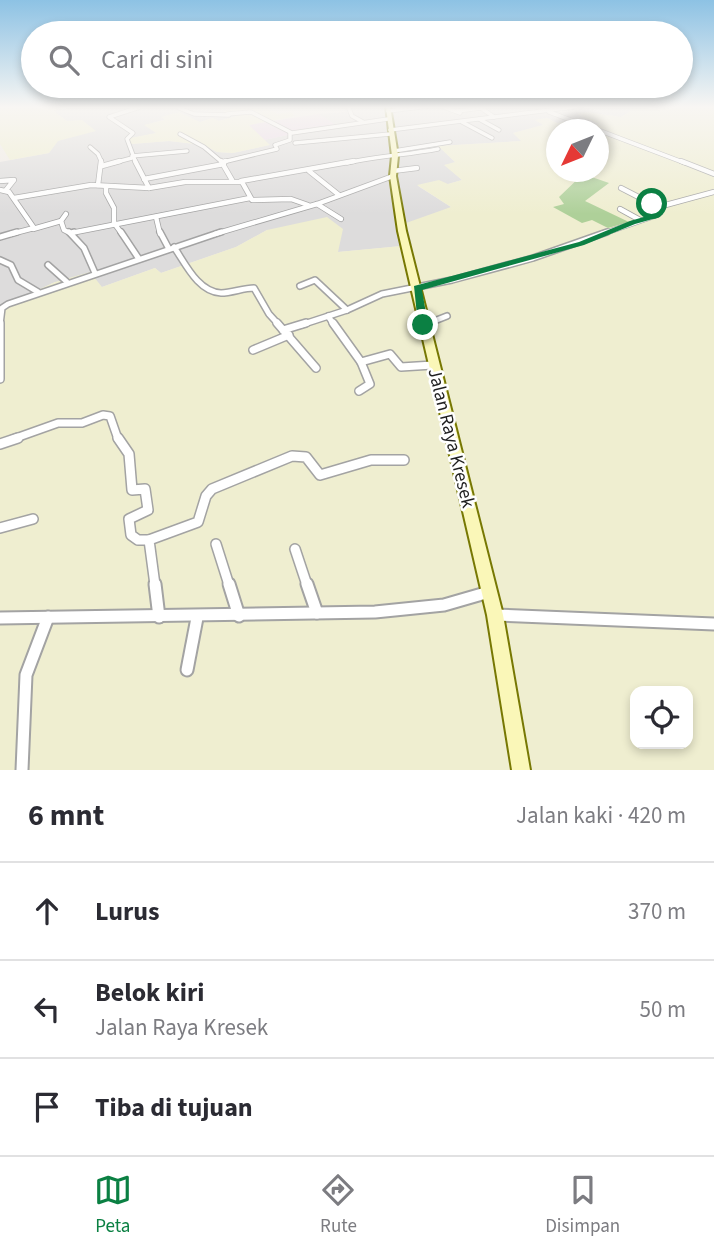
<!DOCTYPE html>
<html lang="id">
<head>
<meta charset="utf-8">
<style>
  body { margin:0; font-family:"Source Sans 3",sans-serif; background:#f2f2f3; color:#2b2b33 }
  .controls { position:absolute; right:21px; bottom:21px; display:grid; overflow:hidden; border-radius:14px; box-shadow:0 4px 10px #0003 }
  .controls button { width:63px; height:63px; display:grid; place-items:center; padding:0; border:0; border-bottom:2px solid #e1e1e2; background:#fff; color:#2b2b33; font:35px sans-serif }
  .compass { position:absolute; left:546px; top:119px; width:63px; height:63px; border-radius:50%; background:#fff; box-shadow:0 4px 10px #0003; rotate:227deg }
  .stop { position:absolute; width:21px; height:21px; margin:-16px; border:5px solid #0b8043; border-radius:50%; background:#fff }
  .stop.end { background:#0b8043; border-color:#fff; box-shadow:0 2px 7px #0008 }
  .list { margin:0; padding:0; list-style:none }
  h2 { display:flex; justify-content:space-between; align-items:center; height:91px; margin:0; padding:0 28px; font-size:30px }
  h2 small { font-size:23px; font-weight:400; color:#7c7c81 }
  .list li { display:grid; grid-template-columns:46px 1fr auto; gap:21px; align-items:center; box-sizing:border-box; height:98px; padding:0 28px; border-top:2px solid #e1e1e2 }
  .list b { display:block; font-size:26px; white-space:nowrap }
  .list p { margin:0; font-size:23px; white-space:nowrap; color:#7c7c81 }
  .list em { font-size:23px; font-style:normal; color:#7c7c81 }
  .icon { flex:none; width:38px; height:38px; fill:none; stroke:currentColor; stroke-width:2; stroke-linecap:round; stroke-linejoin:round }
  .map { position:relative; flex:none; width:714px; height:770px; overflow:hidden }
  .search { position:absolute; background:#fff; box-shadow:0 4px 10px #0003; left:21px; right:21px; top:21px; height:77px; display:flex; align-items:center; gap:18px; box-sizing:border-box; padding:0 24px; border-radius:38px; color:#7c7c81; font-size:26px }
  .sheet { height:385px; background:#fff }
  nav { display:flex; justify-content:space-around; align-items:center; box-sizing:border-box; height:98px; border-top:2px solid #e1e1e2; background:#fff; font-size:19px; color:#7c7c81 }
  nav a { display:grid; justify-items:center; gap:4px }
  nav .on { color:#0b8043 }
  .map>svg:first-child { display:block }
  .residential { fill:#dddcdc }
  .industrial { fill:#e9d6e7 }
  .farmland { fill:#efeed0; fill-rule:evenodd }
  .forest { fill:#aed099 }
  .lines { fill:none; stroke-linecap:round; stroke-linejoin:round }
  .street-far5-casing { stroke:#a3a3a3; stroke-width:5 }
  .street-far4-casing { stroke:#a3a3a3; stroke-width:6 }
  .street-far3-casing { stroke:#a3a3a3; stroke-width:8 }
  .street-far2-casing { stroke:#a3a3a3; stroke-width:10 }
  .street-far1-casing { stroke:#a3a3a3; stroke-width:12 }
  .street-casing { stroke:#a3a3a3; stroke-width:15 }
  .secondary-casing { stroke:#777803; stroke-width:4 }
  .street-far5 { stroke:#fff; stroke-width:3.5 }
  .street-far4 { stroke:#fff; stroke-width:4.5 }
  .street-far3 { stroke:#fff; stroke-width:5 }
  .street-far2 { stroke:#fff; stroke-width:7 }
  .street-far1 { stroke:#fff; stroke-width:9 }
  .street { stroke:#fff; stroke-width:11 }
  .secondary { fill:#faf7b8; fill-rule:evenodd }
  .route { fill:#0b8043 }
  .labels { text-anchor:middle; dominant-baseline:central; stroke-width:5; stroke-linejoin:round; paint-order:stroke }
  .street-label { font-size:19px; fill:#1f1f1f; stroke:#fff }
</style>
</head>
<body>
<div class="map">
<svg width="714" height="770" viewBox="0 0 714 770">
  <rect width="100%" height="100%" fill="#f0ebe5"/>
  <!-- residential -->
  <polygon class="residential" points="58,106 228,106 233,109 224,111 238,116 219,121 213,118 200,122 166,119 145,125 157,133 126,139 131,144 169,141 204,145 217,152 233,153 269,145 264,140 334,125 319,114 345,112 343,106 620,106 633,110 621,117 586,112 579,115 601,124 590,126 577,121 557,123 547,118 536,120 544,125 513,133 522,141 439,146 456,163 445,165 462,180 448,184 418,186 451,207 413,245 338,252 267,230 236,247 161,273 155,268 102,287 55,282 3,307 0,305 0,162 49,153 57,141 82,120 67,121 55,112"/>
  <!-- industrial -->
  <polygon class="industrial" points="319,114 336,125 264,140 248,125"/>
  <!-- farmland -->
  <g class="farmland">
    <polygon points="0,106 58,106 55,112 67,121 82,120 96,131 58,141 49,153 10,160 0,144"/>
    <polygon points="228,106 270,106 267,109 278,114 291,112 295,116 249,125 270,145 233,153 217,152 204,145 169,141 131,144 125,139 156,133 144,125 165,120 161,117 179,112 200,122 213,118 219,121 236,116 222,111 232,109"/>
    <path d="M620,106H714V770H0V305L3,306L55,282L90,272L102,287L155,268L161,273L236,247L267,230L327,217L343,229L338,252L412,245L406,223L451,207L417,185L439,180L448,184L462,180L444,165L455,162L438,146L521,141L513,133L543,125L535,120L547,118L557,123L577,121L590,126L599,124L577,114L586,112L621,117L632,110ZM556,130H598V172H556ZM635,691H688V744H635Z"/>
  </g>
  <!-- forest -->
  <polygon class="forest" points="583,174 609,183 585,201 629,222 608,228 592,220 582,223 553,207 564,204 559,197"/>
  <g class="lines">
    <!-- street-far5 casing -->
    <g class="street-far5-casing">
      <g id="street-far5">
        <polyline points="174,106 194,114 229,115"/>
        <polyline points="348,106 352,116 363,122"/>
        <polyline points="441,106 460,113"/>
        <polyline points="388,111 429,106"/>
        <polyline points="457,111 481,108 494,117"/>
        <polyline points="549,112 598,130"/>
        <polyline points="227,114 251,112 292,133 388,119"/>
        <polyline points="479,119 499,130"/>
        <polyline points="462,122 492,138"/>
        <polyline points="390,130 582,106"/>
        <polyline points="598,130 685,163"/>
        <polyline points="180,134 204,147 223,163"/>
        <polyline points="295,143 390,134"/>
        <polyline points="90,147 98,154 102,163"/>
        <polyline points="394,151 450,142"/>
        <polyline points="132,156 187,151"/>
        <polyline points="223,162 277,149 275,145 290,140 290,133"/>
        <polyline points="113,163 132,158"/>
        <polyline points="136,163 127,139 133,133 109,117 143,106"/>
        <path d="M347,163C377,156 407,155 438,149"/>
      </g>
    </g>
    <!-- street-far4 casing -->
    <g class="street-far4-casing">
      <g id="street-far4">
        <polyline points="135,161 149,188"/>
        <polyline points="221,161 232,180"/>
        <polyline points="681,161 714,174"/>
        <polyline points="223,162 226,161"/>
        <polyline points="102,166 120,161"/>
        <polyline points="309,171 339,195"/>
        <polyline points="393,171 417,168"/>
        <polyline points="144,179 224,164"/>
        <polyline points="0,181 14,180 6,190"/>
        <polyline points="241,181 354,161"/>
        <polyline points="98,185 101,161"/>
        <polyline points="106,187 106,193 114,208 114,223 122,234"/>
        <polyline points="621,188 660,208"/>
        <polyline points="0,190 9,192 34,228 11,234"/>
        <polyline points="14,198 91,185 149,188 185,182 242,182 252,200 291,199 308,205"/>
        <polyline points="317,204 341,219"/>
        <polyline points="620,209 640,220"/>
        <polyline points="66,214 61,221 64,230 72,234"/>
        <polyline points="156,217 160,234"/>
        <polyline points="33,229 61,221"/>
        <polyline points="71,233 250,198"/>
        <polyline points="215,234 317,204 393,176"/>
        <polyline points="602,234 657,215 660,213 657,209 662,206 714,192"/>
      </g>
    </g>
    <!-- street-far3 casing -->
    <g class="street-far3-casing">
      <g id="street-far3">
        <polyline points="69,232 84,248 95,273"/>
        <polyline points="121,232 139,259"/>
        <polyline points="160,232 169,249"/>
        <polyline points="71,233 74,232"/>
        <polyline points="0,237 17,232"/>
        <path d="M174,247C185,263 198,292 221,293C232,293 243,288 254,288L269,314L279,325"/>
        <polyline points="0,260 11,265 18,280 38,292"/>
        <polyline points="48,265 67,282"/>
        <polyline points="300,286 315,280 347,310"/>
        <polyline points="328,316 334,325"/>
        <polyline points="0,325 2,308 8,304 221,232"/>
        <polyline points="301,325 347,310 382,294 452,280 533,258 607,232"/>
        <polyline points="424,325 447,316"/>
      </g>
    </g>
    <!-- street-far2 casing -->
    <g class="street-far2-casing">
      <g id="street-far2">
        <polyline points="0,323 0,379"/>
        <polyline points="277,323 316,368"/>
        <polyline points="333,323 361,362 390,354 401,367 433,365"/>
        <polyline points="423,325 429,323"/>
        <polyline points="283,330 306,323"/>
        <polyline points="253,350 289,335"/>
        <polyline points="359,391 370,384 361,362"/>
        <polyline points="13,439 58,423 82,423 103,415 110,416 118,439"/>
      </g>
    </g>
    <!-- street-far1 casing -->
    <g class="street-far1-casing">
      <g id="street-far1">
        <polyline points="118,438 129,454 132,490 145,489 148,510 129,519 131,535 138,540 149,540"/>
        <polyline points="0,444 18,438"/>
        <polyline points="0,528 33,519"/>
        <polyline points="216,544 229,585"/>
        <polyline points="295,549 307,585"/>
        <polyline points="155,585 149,540 198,522 206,496 212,489 292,456 306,457 320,475 371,460 404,460"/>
      </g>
    </g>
    <!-- street casing -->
    <g class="street-casing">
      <g id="street">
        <polyline points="155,584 159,617"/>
        <polyline points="229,584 239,616"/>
        <polyline points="307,584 317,613"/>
        <polyline points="495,615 714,624"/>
        <polyline points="0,618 375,612 444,605 489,592"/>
        <polyline points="187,670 197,618"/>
        <polyline points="22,770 26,675 48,617"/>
      </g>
    </g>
    <!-- secondary casing -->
    <g class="secondary-casing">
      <polygon id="secondary" points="386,106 390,106 398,156 396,176 406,231 503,615 530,770 512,770 487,615 398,231 390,176 392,156"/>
    </g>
    <!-- street-far5 -->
    <use href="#street-far5" class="street-far5"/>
    <!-- street-far4 -->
    <use href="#street-far4" class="street-far4"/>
    <!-- street-far3 -->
    <use href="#street-far3" class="street-far3"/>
    <!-- street-far2 -->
    <use href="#street-far2" class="street-far2"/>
    <!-- street-far1 -->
    <use href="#street-far1" class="street-far1"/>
    <!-- street -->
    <use href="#street" class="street"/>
    <!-- secondary -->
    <use href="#secondary" class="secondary"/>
  </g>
  <!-- sky -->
  <linearGradient id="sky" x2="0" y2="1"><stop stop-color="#8dc2e4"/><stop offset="0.5" stop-color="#f8f6f3"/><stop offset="1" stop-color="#f8f6f3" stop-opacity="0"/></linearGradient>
  <rect width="714" height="214" fill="url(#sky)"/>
  <!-- route -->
  <polygon class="route" points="652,202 663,208 660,217 635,224 584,245 422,290 428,325 423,328 418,325 414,286 579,242 630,221 654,214 656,209 649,204"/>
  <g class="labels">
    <!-- street labels -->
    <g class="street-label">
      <text transform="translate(451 438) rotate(76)">Jalan Raya Kresek</text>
    </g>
  </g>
</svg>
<div class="controls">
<button><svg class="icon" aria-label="locate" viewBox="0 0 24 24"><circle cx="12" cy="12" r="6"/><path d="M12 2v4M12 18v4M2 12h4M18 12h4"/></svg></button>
</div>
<svg class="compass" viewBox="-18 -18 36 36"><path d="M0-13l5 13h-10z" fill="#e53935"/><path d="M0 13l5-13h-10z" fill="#7c7c81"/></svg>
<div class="stop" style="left:652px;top:204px"></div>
<div class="stop end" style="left:423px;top:325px"></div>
<div class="search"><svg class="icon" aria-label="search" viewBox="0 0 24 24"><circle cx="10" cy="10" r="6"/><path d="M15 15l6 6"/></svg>Cari di sini</div>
</div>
<section class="sheet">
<h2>6 mnt<small>Jalan kaki · 420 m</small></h2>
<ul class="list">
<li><svg class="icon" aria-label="ahead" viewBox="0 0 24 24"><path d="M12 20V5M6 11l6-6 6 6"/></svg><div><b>Lurus</b></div><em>370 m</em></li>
<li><svg class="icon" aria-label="left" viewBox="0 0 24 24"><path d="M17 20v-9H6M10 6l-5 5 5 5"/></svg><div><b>Belok kiri</b><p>Jalan Raya Kresek</p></div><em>50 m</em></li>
<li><svg class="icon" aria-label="arrive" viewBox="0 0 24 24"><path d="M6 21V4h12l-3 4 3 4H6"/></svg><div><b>Tiba di tujuan</b></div></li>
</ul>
</section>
<nav>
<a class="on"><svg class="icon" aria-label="map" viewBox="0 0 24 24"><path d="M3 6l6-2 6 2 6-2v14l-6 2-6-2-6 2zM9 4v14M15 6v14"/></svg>Peta</a>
<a><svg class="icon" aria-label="directions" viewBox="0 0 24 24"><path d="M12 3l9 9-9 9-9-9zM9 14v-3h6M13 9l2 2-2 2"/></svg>Rute</a>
<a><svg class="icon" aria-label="saved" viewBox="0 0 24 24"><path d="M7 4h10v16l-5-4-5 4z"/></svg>Disimpan</a>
</nav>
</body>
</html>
